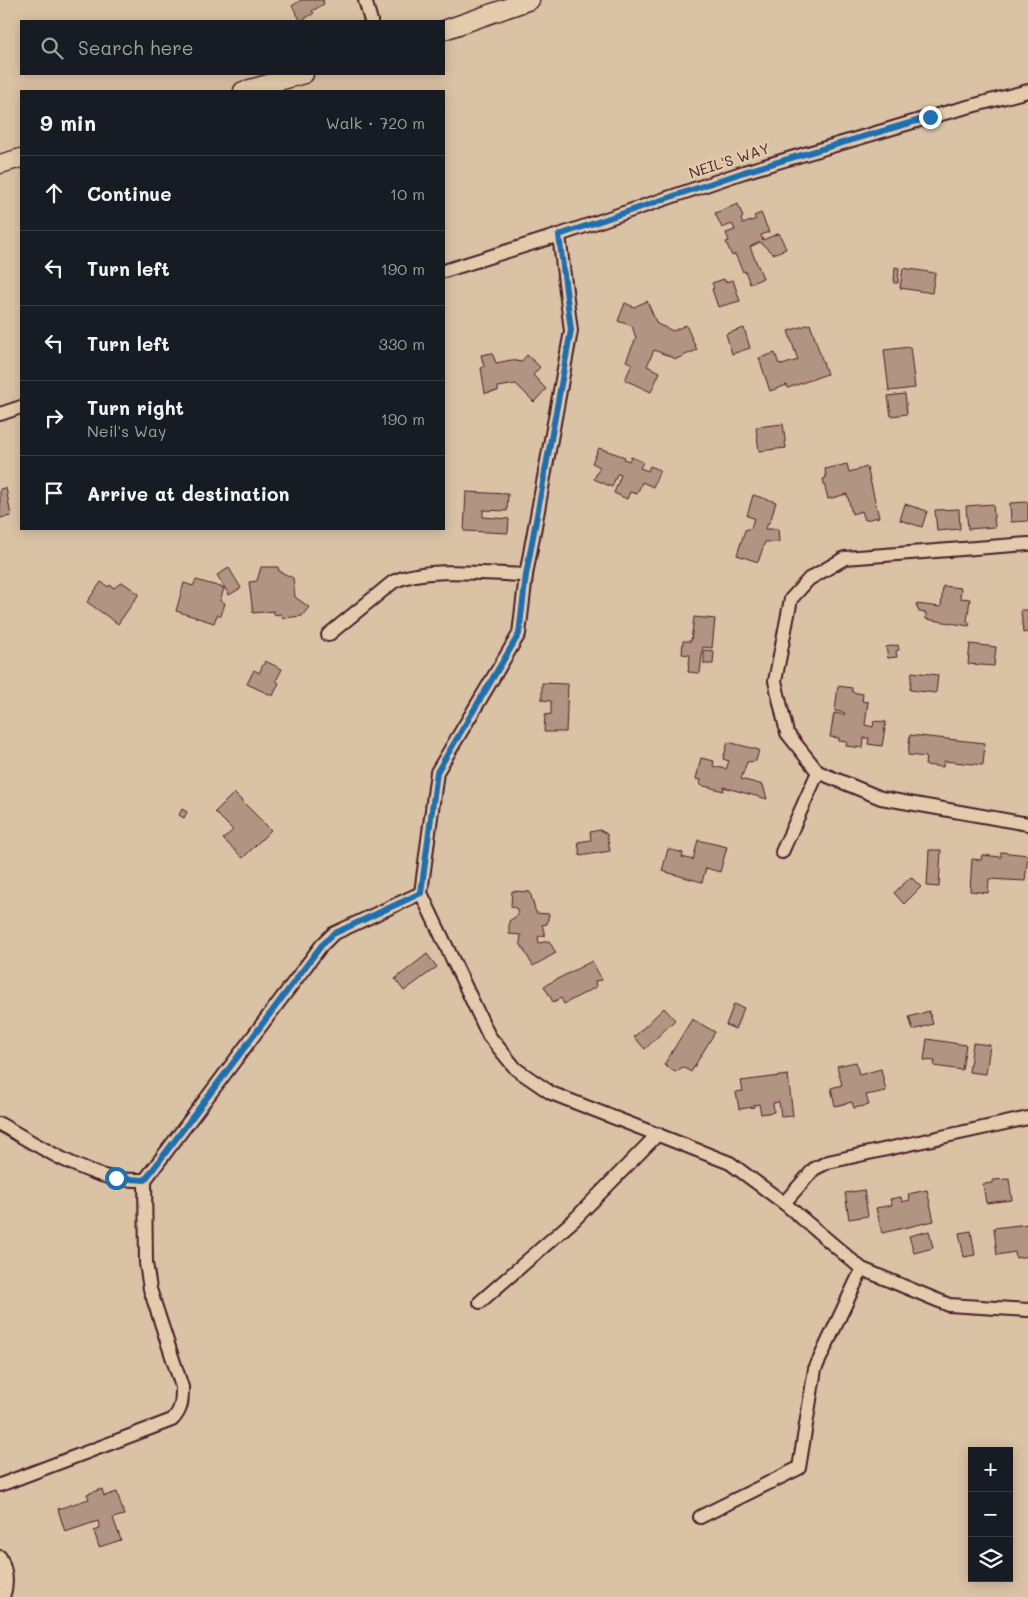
<!DOCTYPE html>
<html lang="en">
<head>
<meta charset="utf-8">
<style>
  body { margin:0; font-family:Mali,sans-serif; background:#20242c; color:#f1f3f6 }
  .controls { position:absolute; right:15px; bottom:15px; display:grid; overflow:hidden; border-radius:0px; box-shadow:0 2px 12px #0003 }
  .controls button { width:45px; height:45px; display:grid; place-items:center; padding:0; border:0; border-bottom:1px solid #363941; background:#171b24; color:#f1f3f6; font:25px sans-serif }
  .stop { position:absolute; width:15px; height:15px; margin:-11px; border:4px solid #1f6fb2; border-radius:50%; background:#fff }
  .stop.end { background:#1f6fb2; border-color:#fff; box-shadow:0 1px 5px #0008 }
  .list { margin:0; padding:0; list-style:none }
  h2 { display:flex; justify-content:space-between; align-items:center; height:65px; margin:0; padding:0 20px; font-size:21px }
  h2 small { font-size:16px; font-weight:400; color:#9ea1a6 }
  .list li { display:grid; grid-template-columns:32px 1fr auto; gap:15px; align-items:center; box-sizing:border-box; height:75px; padding:0 20px; border-top:1px solid #363941 }
  .list b { display:block; font-size:19px; white-space:nowrap }
  .list p { margin:0; font-size:16px; white-space:nowrap; color:#9ea1a6 }
  .list em { font-size:16px; font-style:normal; color:#9ea1a6 }
  .icon { flex:none; width:28px; height:28px; fill:none; stroke:currentColor; stroke-width:2; stroke-linecap:round; stroke-linejoin:round }
  .map { position:relative; flex:none; width:1028px; height:1597px; overflow:hidden }
  .search { position:absolute; background:#171b24; box-shadow:0 2px 12px #0003; left:20px; top:20px; width:425px; height:55px; display:flex; align-items:center; gap:12px; box-sizing:border-box; padding:0 18px; border-radius:0px; color:#9ea1a6; font-size:19px }
  .panel { position:absolute; background:#171b24; box-shadow:0 2px 12px #0003; left:20px; top:90px; width:425px; height:440px; border-radius:0px }
  .map>svg:first-child { display:block }
  .building { fill:#b19482; stroke:#4a1f2b }
  .lines { fill:none; stroke-linecap:round; stroke-linejoin:round }
  .street-casing { stroke:#4a1f2b; stroke-width:16 }
  .secondary-casing { stroke:#4a1f2b; stroke-width:21 }
  .street { stroke:#e3ccac; stroke-width:12 }
  .secondary { stroke:#e3ccac; stroke-width:18 }
  .route { stroke:#1f6fb2; stroke-width:6 }
  .labels { text-anchor:middle; dominant-baseline:central; stroke-width:4.5; stroke-linejoin:round; paint-order:stroke }
  .street-label { font-size:15px; fill:#4a1f2b; stroke:#e3ccac }
</style>
</head>
<body>
<div class="map">
<svg width="1028" height="1597" viewBox="0 0 1028 1597">
  <rect width="100%" height="100%" fill="#dac2a4"/>
  <filter id="ink" filterUnits="userSpaceOnUse"><feTurbulence type="fractalNoise" baseFrequency=".02" numOctaves="2"/><feDisplacementMap in="SourceGraphic" scale="10" xChannelSelector="R" yChannelSelector="G"/><feConvolveMatrix kernelMatrix="1 2 1 2 8 2 1 2 1" color-interpolation-filters="sRGB"/></filter>
  <g filter="url(#ink)">
    <!-- building -->
    <g class="building">
      <polygon points="301,0 324,0 323,1 324,4 312,11 314,13 301,21 292,6"/>
      <polygon points="738,204 743,217 741,219 743,224 756,219 754,216 761,213 769,232 761,235 763,240 779,233 786,249 773,254 760,242 750,247 763,278 750,284 745,271 743,272 735,254 732,256 726,242 729,241 726,233 735,230 732,224 722,228 715,213"/>
      <polygon points="895,267 899,268 898,283 894,283"/>
      <polygon points="903,268 935,273 932,293 900,288"/>
      <polygon points="724,279 725,282 733,280 740,301 718,307 712,289 714,288 712,283"/>
      <polygon points="647,301 657,324 673,331 686,325 697,350 676,359 654,350 647,366 660,372 651,392 625,380 632,364 626,361 636,338 632,326 618,321 625,303 634,307"/>
      <polygon points="810,324 827,374 788,388 787,385 770,391 759,358 775,353 779,364 781,363 782,365 798,360 788,331"/>
      <polygon points="744,328 750,348 732,354 726,334"/>
      <polygon points="910,347 915,388 889,391 884,350"/>
      <polygon points="492,353 496,363 511,360 521,362 527,355 540,367 533,375 546,389 534,402 516,384 498,387 498,391 485,393 481,368 484,367 481,355"/>
      <polygon points="905,394 907,414 891,416 888,396"/>
      <polygon points="783,424 786,448 759,451 756,427"/>
      <polygon points="599,448 625,457 624,459 629,461 631,457 643,462 640,468 648,471 650,466 660,470 653,487 642,482 637,494 630,492 627,499 614,493 621,475 617,474 612,487 594,479 600,467 592,463"/>
      <polygon points="847,464 849,472 867,467 879,517 865,520 862,511 852,514 847,494 828,499 823,479 826,478 825,469"/>
      <polygon points="6,488 11,516 0,518 0,489"/>
      <polygon points="466,492 508,494 507,511 483,510 483,517 509,519 508,533 464,531"/>
      <polygon points="753,495 776,502 771,519 765,529 778,529 779,542 765,542 758,562 737,555 745,530 751,528 754,518 747,516"/>
      <polygon points="1028,502 1028,521 1011,522 1010,503"/>
      <polygon points="905,504 927,511 922,527 900,520"/>
      <polygon points="993,504 995,527 968,529 966,506"/>
      <polygon points="959,509 960,529 937,531 935,510"/>
      <polygon points="261,567 278,567 279,571 293,578 295,597 309,607 302,616 283,618 281,614 274,615 274,611 253,613 249,582 257,581"/>
      <polygon points="229,568 241,588 229,595 217,575"/>
      <polygon points="196,580 224,588 220,601 225,603 221,616 217,615 214,623 176,611 184,583 193,586"/>
      <polygon points="101,582 109,587 110,585 114,588 122,582 139,594 118,624 87,602"/>
      <polygon points="943,586 961,588 960,598 970,599 967,621 970,623 969,626 926,619 926,613 919,612 916,604 941,607"/>
      <polygon points="1021,610 1028,610 1028,632 1023,633"/>
      <polygon points="694,617 715,619 712,648 703,647 700,673 688,672 690,655 682,654 683,641 691,641"/>
      <polygon points="970,644 996,647 994,666 968,664"/>
      <polygon points="898,645 899,650 896,651 897,657 888,658 886,647"/>
      <polygon points="704,650 714,651 713,664 704,664"/>
      <polygon points="265,661 282,669 276,681 279,683 273,696 247,684 254,670 259,673"/>
      <polygon points="912,672 938,675 936,693 910,690"/>
      <polygon points="542,683 568,684 566,732 544,732 545,715 551,714 551,701 542,700"/>
      <polygon points="838,686 852,688 852,692 863,694 862,701 868,702 865,725 873,727 874,721 886,722 882,746 868,744 869,738 864,738 863,748 846,746 847,742 839,741 839,738 830,737 834,713 844,715 845,713 835,711"/>
      <polygon points="910,735 985,743 983,765 944,761 943,767 925,765 926,757 908,755"/>
      <polygon points="728,742 759,750 756,761 747,762 741,779 763,785 767,799 723,787 724,791 700,785 701,780 696,779 701,758 714,761 713,766 726,769 729,761 723,759"/>
      <polygon points="234,793 271,830 243,858 223,839 233,830 215,812"/>
      <polygon points="182,809 187,812 184,818 179,815"/>
      <polygon points="600,830 607,834 610,851 580,856 578,842 591,840 590,832"/>
      <polygon points="698,840 727,847 720,872 706,868 702,882 662,871 668,849 683,853 682,857 693,860"/>
      <polygon points="929,850 941,850 939,887 927,886"/>
      <polygon points="1001,852 1028,855 1025,881 989,879 988,893 970,891 972,859 981,860 982,855 1001,857"/>
      <polygon points="911,877 921,887 904,904 894,893"/>
      <polygon points="512,891 530,892 536,913 549,914 547,924 542,925 545,935 538,937 539,943 549,941 556,953 533,966 520,943 521,935 509,934 509,921 518,915 517,909 511,906"/>
      <polygon points="427,954 437,967 404,991 395,979"/>
      <polygon points="592,961 602,980 595,981 596,987 564,1004 561,998 553,1002 544,986"/>
      <polygon points="734,1004 744,1008 735,1029 726,1025"/>
      <polygon points="664,1008 675,1020 645,1049 634,1037"/>
      <polygon points="929,1011 933,1024 913,1030 909,1017"/>
      <polygon points="692,1019 715,1032 691,1072 683,1067 675,1072 664,1065"/>
      <polygon points="927,1039 966,1045 962,1070 934,1066 935,1061 924,1060"/>
      <polygon points="973,1043 990,1045 986,1074 969,1072"/>
      <polygon points="856,1062 859,1075 881,1069 886,1091 866,1095 869,1105 854,1108 852,1102 835,1106 831,1088 842,1085 837,1066"/>
      <polygon points="788,1075 793,1116 781,1117 779,1102 773,1103 774,1112 761,1114 759,1104 754,1105 754,1107 739,1109 736,1092 743,1091 741,1081"/>
      <polygon points="1009,1179 1012,1200 986,1203 983,1184 993,1183 993,1180"/>
      <polygon points="864,1190 868,1216 849,1219 845,1193"/>
      <polygon points="927,1190 934,1221 882,1233 876,1208 892,1205 890,1199 901,1197 902,1202 910,1200 908,1194"/>
      <polygon points="1028,1224 1028,1256 1016,1258 1015,1252 997,1255 994,1228"/>
      <polygon points="929,1231 933,1248 914,1253 909,1236"/>
      <polygon points="971,1231 975,1255 964,1257 959,1233"/>
      <polygon points="102,1489 104,1496 117,1492 124,1515 113,1518 121,1540 99,1547 94,1531 100,1529 98,1521 65,1532 58,1509 89,1499 87,1494"/>
    </g>
    <g class="lines">
      <!-- street casing -->
      <g class="street-casing">
        <g id="street">
          <polyline points="365,0 371,21"/>
          <polyline points="559,235 571,331 526,575 519,634 437,772 421,893 489,1036 516,1069 551,1093 730,1163 784,1203 862,1269 949,1305 1028,1310"/>
          <polyline points="444,271 559,235 744,172 930,117 1028,91"/>
          <polyline points="0,414 21,407"/>
          <polyline points="1028,544 845,558 809,579 791,599 775,681 787,733 818,772 881,798 1028,824"/>
          <path d="M328,635L393,582C426,566 488,574 526,575"/>
          <polyline points="782,852 818,772"/>
          <path d="M0,1124C32,1142 82,1174 118,1179C127,1180 136,1180 145,1180"/>
          <polyline points="784,1203 814,1169 828,1162 1028,1118"/>
          <polyline points="480,1302 574,1220 658,1134"/>
          <path d="M0,1485L172,1420C182,1410 182,1401 182,1387L150,1289L146,1263L145,1180L321,946L333,934L421,893"/>
          <polyline points="700,1517 799,1468 815,1369 862,1269"/>
          <path d="M0,1557C6,1570 8,1584 3,1597"/>
        </g>
      </g>
      <!-- secondary casing -->
      <g class="secondary-casing">
        <g id="secondary">
          <polyline points="444,30 530,0"/>
          <polyline points="243,91 304,74"/>
          <polyline points="0,164 21,158"/>
        </g>
      </g>
      <!-- street -->
      <use href="#street" class="street"/>
      <!-- secondary -->
      <use href="#secondary" class="secondary"/>
    </g>
  </g>
  <g class="lines" filter="url(#ink)">
    <!-- route -->
    <polyline class="route" points="116,1178 145,1180 321,946 333,934 421,893 437,772 519,634 526,575 571,330 559,235 744,172 930,117"/>
  </g>
  <g class="labels">
    <!-- street labels -->
    <g class="street-label">
      <text transform="translate(729 160) rotate(-18)">NEIL'S WAY</text>
    </g>
  </g>
</svg>
<div class="controls">
<button>+</button>
<button>−</button>
<button><svg class="icon" aria-label="layers" viewBox="0 0 24 24"><path d="M12 4l9 5-9 5-9-5zM3 14l9 5 9-5"/></svg></button>
</div>
<div class="stop" style="left:116px;top:1178px"></div>
<div class="stop end" style="left:930px;top:117px"></div>
<div class="search"><svg class="icon" aria-label="search" viewBox="0 0 24 24"><circle cx="10" cy="10" r="6"/><path d="M15 15l6 6"/></svg>Search here</div>
<section class="panel">
<h2>9 min<small>Walk · 720 m</small></h2>
<ul class="list">
<li><svg class="icon" aria-label="ahead" viewBox="0 0 24 24"><path d="M12 20V5M6 11l6-6 6 6"/></svg><div><b>Continue</b></div><em>10 m</em></li>
<li><svg class="icon" aria-label="left" viewBox="0 0 24 24"><path d="M17 20v-9H6M10 6l-5 5 5 5"/></svg><div><b>Turn left</b></div><em>190 m</em></li>
<li><svg class="icon" aria-label="left" viewBox="0 0 24 24"><path d="M17 20v-9H6M10 6l-5 5 5 5"/></svg><div><b>Turn left</b></div><em>330 m</em></li>
<li><svg class="icon" aria-label="right" viewBox="0 0 24 24"><path d="M7 20v-9h11M14 6l5 5-5 5"/></svg><div><b>Turn right</b><p>Neil's Way</p></div><em>190 m</em></li>
<li><svg class="icon" aria-label="arrive" viewBox="0 0 24 24"><path d="M6 21V4h12l-3 4 3 4H6"/></svg><div><b>Arrive at destination</b></div></li>
</ul>
</section>
</div>
</body>
</html>
